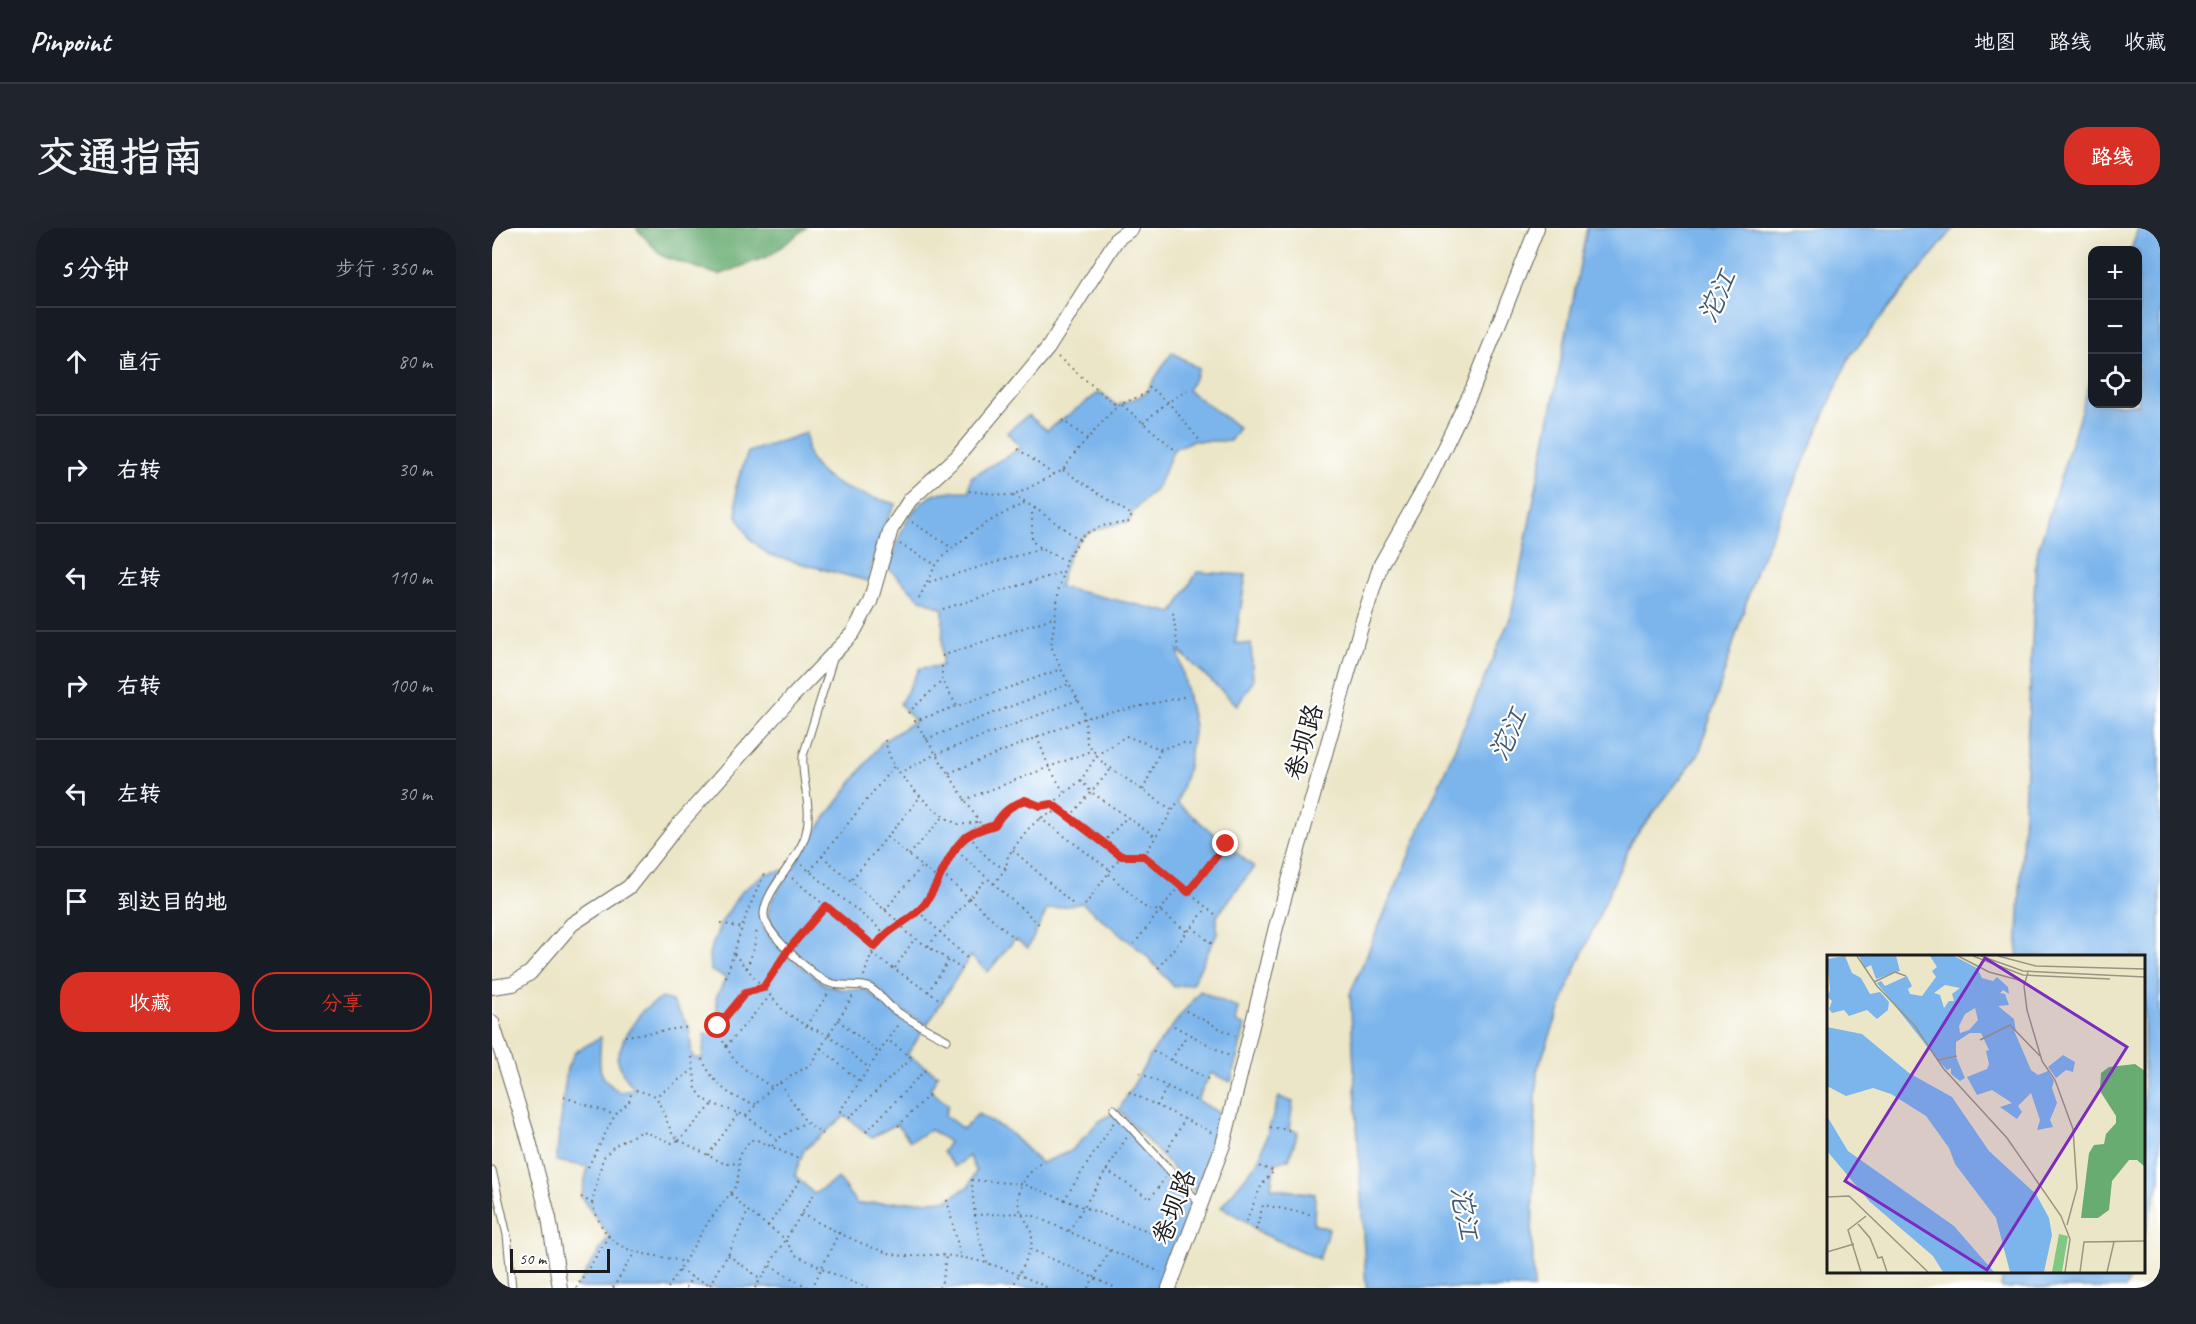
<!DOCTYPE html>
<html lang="zh">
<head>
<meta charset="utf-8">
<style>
  body { margin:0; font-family:Caveat,"LXGW WenKai TC",sans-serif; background:#20242c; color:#f1f3f6 }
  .controls { position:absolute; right:18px; top:18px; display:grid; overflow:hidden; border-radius:12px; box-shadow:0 6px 24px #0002 }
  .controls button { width:54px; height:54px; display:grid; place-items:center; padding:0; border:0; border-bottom:2px solid #363941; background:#171b24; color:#f1f3f6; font:30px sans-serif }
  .scale { position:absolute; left:18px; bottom:15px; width:100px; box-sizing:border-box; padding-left:6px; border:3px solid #1c1c1c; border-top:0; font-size:16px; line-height:21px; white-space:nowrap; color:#1c1c1c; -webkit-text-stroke:4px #fff; paint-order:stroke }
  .stop { position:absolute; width:18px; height:18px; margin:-14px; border:4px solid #d93025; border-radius:50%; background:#fff }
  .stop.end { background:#d93025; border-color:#fff; box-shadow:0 2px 6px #0008 }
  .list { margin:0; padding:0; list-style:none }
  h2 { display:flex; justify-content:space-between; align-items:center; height:78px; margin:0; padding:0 24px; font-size:26px }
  h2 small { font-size:20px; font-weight:400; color:#9ea1a6 }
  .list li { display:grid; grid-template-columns:39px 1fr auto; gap:18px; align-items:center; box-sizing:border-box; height:108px; padding:0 24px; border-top:2px solid #363941 }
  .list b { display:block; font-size:22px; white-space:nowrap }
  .list em { font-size:20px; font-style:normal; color:#9ea1a6 }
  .actions { display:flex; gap:12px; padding:18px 24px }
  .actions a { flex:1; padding:14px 0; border:2px solid #d93025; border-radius:24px; text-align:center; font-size:21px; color:#d93025 }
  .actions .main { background:#d93025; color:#fff }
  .icon { flex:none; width:33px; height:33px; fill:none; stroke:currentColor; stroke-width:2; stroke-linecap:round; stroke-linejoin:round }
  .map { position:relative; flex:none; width:1668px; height:1060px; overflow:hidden; border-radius:24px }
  header { display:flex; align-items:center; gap:36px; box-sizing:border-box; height:84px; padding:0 30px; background:#171b24; border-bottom:2px solid #363941 }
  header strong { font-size:28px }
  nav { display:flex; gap:33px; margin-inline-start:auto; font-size:21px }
  .intro { display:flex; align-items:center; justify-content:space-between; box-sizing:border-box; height:144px; padding:0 36px }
  h1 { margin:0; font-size:42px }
  .button { padding:15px 27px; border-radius:24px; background:#d93025; color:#fff; font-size:21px; font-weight:700 }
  main { display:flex; gap:36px; padding:0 36px }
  aside { flex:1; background:#171b24; border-radius:24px; box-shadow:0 6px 24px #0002 }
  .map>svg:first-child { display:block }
  .forest { fill:#68ac71; stroke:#426446; stroke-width:1.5 }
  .water { fill:#7bb5ec; stroke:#4c6884; stroke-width:1.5; fill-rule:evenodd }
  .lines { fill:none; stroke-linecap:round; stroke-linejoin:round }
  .lane-casing { stroke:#656358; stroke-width:9 }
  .street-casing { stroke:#656358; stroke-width:16 }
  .path { stroke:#656358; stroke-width:2; stroke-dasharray:1.5 4.5; stroke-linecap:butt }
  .lane { stroke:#fff; stroke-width:7 }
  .street { stroke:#fff; stroke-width:14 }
  .route { stroke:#d93025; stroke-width:8 }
  .labels { text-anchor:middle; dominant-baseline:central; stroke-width:4.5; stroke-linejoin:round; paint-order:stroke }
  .street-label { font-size:26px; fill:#1c1c1c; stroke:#fff }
  .water-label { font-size:27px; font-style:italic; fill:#42596f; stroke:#fff }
  .inset-road { fill:none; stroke:#999583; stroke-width:1.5 }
  .view { fill:#7b2cbf; fill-opacity:0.15; stroke:#7b2cbf; stroke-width:3 }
  .inset-edge { fill:none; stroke:#1c1c1c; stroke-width:3 }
</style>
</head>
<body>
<header>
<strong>Pinpoint</strong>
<nav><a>地图</a><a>路线</a><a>收藏</a></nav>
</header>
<div class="intro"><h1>交通指南</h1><a class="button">路线</a></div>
<main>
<aside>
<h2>5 分钟<small>步行 · 350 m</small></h2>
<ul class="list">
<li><svg class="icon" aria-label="ahead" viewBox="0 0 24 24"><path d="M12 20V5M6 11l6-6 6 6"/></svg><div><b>直行</b></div><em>80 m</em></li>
<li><svg class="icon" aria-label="right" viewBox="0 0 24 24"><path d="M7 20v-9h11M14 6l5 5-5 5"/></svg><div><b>右转</b></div><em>30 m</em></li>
<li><svg class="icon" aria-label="left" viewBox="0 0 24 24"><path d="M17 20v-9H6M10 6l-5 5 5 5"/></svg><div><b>左转</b></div><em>110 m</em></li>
<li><svg class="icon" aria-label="right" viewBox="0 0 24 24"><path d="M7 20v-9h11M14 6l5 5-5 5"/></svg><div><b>右转</b></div><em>100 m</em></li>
<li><svg class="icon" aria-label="left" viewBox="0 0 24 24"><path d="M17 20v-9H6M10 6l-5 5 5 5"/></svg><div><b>左转</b></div><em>30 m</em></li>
<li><svg class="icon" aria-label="arrive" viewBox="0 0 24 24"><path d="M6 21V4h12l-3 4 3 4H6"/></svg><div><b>到达目的地</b></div></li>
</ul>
<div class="actions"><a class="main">收藏</a><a>分享</a></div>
</aside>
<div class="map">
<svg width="1668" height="1060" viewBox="0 0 1668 1060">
  <rect width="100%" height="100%" fill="#fff"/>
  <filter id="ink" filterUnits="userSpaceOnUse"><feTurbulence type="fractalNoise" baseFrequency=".0167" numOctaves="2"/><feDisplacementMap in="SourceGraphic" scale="12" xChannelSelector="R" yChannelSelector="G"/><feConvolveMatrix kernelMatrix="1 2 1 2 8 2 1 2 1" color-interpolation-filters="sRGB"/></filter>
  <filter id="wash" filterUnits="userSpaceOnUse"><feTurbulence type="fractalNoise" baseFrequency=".008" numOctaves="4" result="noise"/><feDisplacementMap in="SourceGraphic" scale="24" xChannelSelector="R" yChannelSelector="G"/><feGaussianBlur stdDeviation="1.35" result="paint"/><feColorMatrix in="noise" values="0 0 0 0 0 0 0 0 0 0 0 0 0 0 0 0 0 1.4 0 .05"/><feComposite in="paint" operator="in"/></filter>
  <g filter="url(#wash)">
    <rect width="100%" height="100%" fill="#ece6c8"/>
    <!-- forest -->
    <polygon class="forest" points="144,0 314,0 277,28 227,47 170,28"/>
    <!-- water -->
    <g class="water">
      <polygon points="1095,0 1462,0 1358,128 1264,343 1207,526 1140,613 1080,749 1045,843 1040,1009 1042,1060 874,1060 858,766 1019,388"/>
      <polygon points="1646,0 1668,0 1668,952 1652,1008 1652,728 1525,728 1544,329 1600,147 1600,176 1646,176 1646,22 1639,22"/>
      <path d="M680,124L707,141L696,162L747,200L738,213H701L682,221L665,260L642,282L637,294C588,301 579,312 567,359L681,385L705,344L754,347L743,415L759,416L761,453L745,477L686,422L702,498L695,544L685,575L762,639L725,688V706L700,756L682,759L654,727L590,675L555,682L536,720L523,711L496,744L478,728L435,797L399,777L377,754C367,754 353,757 344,754C329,749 282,711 277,696C274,688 277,681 279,673L332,592L390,514L423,493L408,476L428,440L450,438L451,381L427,370L396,340C406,313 414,278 444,266C453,262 467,264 477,263L479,249L529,220L515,204L536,187L555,202L608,164L625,178L653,166Z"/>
      <path d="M314,205C315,212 314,221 317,228C332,260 374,267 404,276C388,301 382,326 376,353L277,327L258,311L245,288L244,257L256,224Z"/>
      <path d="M291,642L273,670L268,686L272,700L284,717L332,756L348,761L374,762L414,794L431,802L415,827L446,847L438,862L456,877L453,887L471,901L486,886L516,903L549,935L579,923L606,894L621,885L679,947L701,977L670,1060H84L117,1008L89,969L96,939L64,933L75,840L83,824L109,809C107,837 103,849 128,864L143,862L131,846L125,830L133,808L150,783L169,770L180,773L197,799L200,829L210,831L213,806L228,808L224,770L234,750L218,742L217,725L229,695L248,665L272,646ZM353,888L380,909L405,896L418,913L439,902L457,914L451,924L463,939L477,928L484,943L477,958L455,972L365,976L346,950L322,966L303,947L312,922Z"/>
      <polygon points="708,763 746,780 743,794 753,798 739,854 719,845 705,872 729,886 705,966 627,882 661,823"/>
      <polygon points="787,869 801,874 797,901 806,904 797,931 783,935 779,960 823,966 822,996 837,1001 827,1031 767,1004 754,993 729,979 767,932"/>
      <polygon points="1511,1044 1640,1044 1634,1060 1509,1060"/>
    </g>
  </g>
  <g filter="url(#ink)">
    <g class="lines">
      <!-- lane casing -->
      <g class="lane-casing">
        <g id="lane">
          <path d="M341,431L311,528C309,553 321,579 314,605C308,631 274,660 272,685C270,703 320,747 335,754C349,760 363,755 376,759C384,762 393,774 400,780C417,793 437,802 455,812"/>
          <polyline points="622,881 709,977"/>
          <polyline points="0,942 15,1007 20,1060"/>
        </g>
      </g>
      <!-- street casing -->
      <g class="street-casing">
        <g id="street">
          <polyline points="0,759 21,756 38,745 80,696 137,659 183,601 299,470 361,405 378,374 399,301 418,272 465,229 556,120 625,11 640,0"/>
          <polyline points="0,794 36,909 57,990 68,1060"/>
          <polyline points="677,1060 731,917 784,699 870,395 889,336 936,253 981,160 1045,0"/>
        </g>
      </g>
      <!-- path -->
      <g class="path">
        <polyline points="566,129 625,178 653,166 658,159 676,174 708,213"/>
        <polyline points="630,177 682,221"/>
        <polyline points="570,192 596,211"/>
        <polyline points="651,195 676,174 696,162"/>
        <polyline points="526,221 562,247"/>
        <polyline points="571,242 640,287 637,294 609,298 591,307 574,332 567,360 559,418 569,441 592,483 595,515 611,535 680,582"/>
        <polyline points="477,263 521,268 571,242 586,221 625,178"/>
        <polyline points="521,268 543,280 588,312"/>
        <polyline points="543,280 540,284 540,313 549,321 573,332"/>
        <polyline points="420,294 460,320"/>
        <polyline points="408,316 444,337"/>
        <polyline points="437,354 549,321"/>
        <path d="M427,370C433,359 438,346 445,336C465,311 505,287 534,275"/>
        <polyline points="451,381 571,344"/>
        <polyline points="681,385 686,421"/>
        <polyline points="450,428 563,389"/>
        <polyline points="450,438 450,453 465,478"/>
        <polyline points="416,485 450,453"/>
        <polyline points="545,509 557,539 573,566"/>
        <polyline points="434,511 577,456"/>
        <path d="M393,512C395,520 397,528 401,535C411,553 447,591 467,596C473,597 481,594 486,594"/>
        <polyline points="407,545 444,526 586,472"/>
        <polyline points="457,545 593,490 696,468"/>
        <polyline points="589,552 599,564 664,609"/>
        <polyline points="651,562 669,521"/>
        <polyline points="472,572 601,522"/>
        <polyline points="560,576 589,552 605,527 634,508 669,521 691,515 701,517"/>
        <polyline points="578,589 619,541"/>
        <polyline points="548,590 618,642"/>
        <polyline points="491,600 423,493 569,441"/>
        <path d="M478,607C484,619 501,638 514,640"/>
        <polyline points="395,609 447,652"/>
        <polyline points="611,615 635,589"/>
        <polyline points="521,622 582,677"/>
        <polyline points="465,623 548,697"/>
        <polyline points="417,627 452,588"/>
        <polyline points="330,628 408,695 415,705 470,741"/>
        <polyline points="652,628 725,688"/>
        <polyline points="310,637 394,706"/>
        <polyline points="318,643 402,538"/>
        <polyline points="450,646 523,711"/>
        <polyline points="617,646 654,680 668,683 695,704"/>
        <polyline points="300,650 383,719"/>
        <polyline points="360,651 429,568"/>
        <polyline points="502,656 514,640 516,628 535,602 548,590 568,582"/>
        <polyline points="696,664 734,616"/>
        <polyline points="593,677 629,628 652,628 685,575"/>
        <polyline points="393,682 430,638"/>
        <polyline points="426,683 476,731"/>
        <polyline points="229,695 250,700"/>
        <polyline points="700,699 720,716"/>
        <polyline points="302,715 334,678"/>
        <polyline points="642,716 688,657"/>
        <polyline points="436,718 495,650"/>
        <polyline points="242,726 292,783 314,798 337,807 377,840"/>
        <polyline points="380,726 450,773"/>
        <polyline points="255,740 262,720 265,700"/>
        <polyline points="403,740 423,710"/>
        <polyline points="666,740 715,680"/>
        <path d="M372,748C378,726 386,708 406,696C416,690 425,686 432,677C446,659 457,623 474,610C481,603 494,600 503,597C510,583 519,578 533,572L548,577L560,576L629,628"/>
        <polyline points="234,749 254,687 272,646"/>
        <polyline points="436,764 457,732"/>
        <polyline points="694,783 745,809"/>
        <polyline points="346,792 387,825"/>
        <polyline points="226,798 254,764 271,760 290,731"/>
        <polyline points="314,798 336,766"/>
        <polyline points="682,798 739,829"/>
        <polyline points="133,808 197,799"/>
        <polyline points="228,808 241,830 255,843 280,859"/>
        <polyline points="234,818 278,768"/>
        <polyline points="329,820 368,854"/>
        <polyline points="661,823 716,851"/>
        <polyline points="200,829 204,861 212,871 224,877 254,888 285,911"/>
        <path d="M210,831C222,856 237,870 264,876"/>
        <polyline points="679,832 695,807"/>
        <polyline points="648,845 705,873"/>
        <polyline points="288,855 314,894 331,906"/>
        <polyline points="144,862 164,868 201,842"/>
        <polyline points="637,864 721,905"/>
        <polyline points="72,869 123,887"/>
        <polyline points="220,877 187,912 233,936 247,935"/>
        <polyline points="665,878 675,859"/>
        <polyline points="254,888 280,859 318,837 362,766"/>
        <polyline points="353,888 348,883 407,795"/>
        <polyline points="357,890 407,841 421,831 396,812"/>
        <polyline points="406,898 440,864"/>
        <polyline points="778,899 797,902"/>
        <polyline points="374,904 435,840"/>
        <polyline points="280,918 285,911 314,894"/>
        <polyline points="675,923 693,891"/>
        <polyline points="216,927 246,886"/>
        <polyline points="96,939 123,887 137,874 140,862"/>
        <polyline points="614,942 658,971 673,950"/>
        <polyline points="239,966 256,983 293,1011 302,1026 350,1050 377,1060"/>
        <polyline points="89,969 100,975 111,930 122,918 150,903 180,915 187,912 180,905 164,868"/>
        <polyline points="455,972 469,1030"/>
        <polyline points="572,972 622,894"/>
        <path d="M100,975C117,1031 147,1022 193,1034"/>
        <path d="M309,986C336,999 377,1022 406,1027C419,1030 434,1026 447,1027C486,1029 522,1043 556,1060"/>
        <polyline points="482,987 531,985 542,988 668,1044"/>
        <polyline points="754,993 770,956 782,943 763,937"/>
        <polyline points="276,998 308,952"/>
        <polyline points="764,1002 771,977 822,987"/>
        <polyline points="577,1003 635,909"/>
        <polyline points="538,1021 624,1060"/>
        <polyline points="236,1027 269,1051"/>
        <path d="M495,1035C485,1007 481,981 480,952L530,956L680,1012"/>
        <polyline points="278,1038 317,1060"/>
        <polyline points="187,1043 225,1060"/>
        <polyline points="218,1057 225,1043 236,1027 256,983"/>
        <polyline points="84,1060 117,1008"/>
        <polyline points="121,1060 143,1024"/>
        <polyline points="176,1060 217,993 244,958 247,944 247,928 258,912 265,912 309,932"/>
        <polyline points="194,1060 200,1049"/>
        <polyline points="263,1060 322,966"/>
        <polyline points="320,1060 347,1004"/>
        <polyline points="447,1060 451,1051 454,1028"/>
        <path d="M520,1060C526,1048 539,1025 540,1012C541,998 530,991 527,978C522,960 536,945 549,935"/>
        <polyline points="596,1060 618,1022"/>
      </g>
      <!-- lane -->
      <use href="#lane" class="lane"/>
      <!-- street -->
      <use href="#street" class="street"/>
    </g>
  </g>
  <g class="lines" filter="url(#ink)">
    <!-- route -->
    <path class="route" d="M226,798L254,764L271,760L296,722L334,678L383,719C396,699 418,694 432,677C446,659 456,623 473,610C481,603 494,600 503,597C511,583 519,578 533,572L548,578L560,576L629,628H652L696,664L734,616"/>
  </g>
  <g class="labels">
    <!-- street labels -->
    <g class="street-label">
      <text transform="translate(812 514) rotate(-74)">卷坝路</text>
      <text transform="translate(682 979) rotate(-69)">卷坝路</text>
    </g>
    <!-- water labels -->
    <g class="water-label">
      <text transform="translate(1225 68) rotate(-65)">沱江</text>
      <text transform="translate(1016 506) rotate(-65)">沱江</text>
      <text transform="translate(973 985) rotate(80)">沱江</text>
    </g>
  </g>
  <!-- overview -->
  <g transform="translate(1335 727)">
    <rect width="318" height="318" fill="#ece6c8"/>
    <path d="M232,279L241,281L235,317H225Z" fill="#81c883"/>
    <path d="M308,109L318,116V212L310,205H302L285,226L282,255L271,263H254L262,198L267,190L277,189L279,179L289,168V161L273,136L274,118L282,112Z" fill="#68ac71"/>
    <path d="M18,1L25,18L34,23L43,39L53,37L62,47L61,55L50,64L40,55L22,61L17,55L5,58L2,54L5,46L0,42L3,35L0,4ZM32,1H69L73,16L49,24L44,10L38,13ZM103,1H127L150,13L155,23L166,26L170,22L181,32L182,39L176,35L173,38L178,39L182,50L171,51L187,64L189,77L186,73L204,115L211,120L221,116L227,126L225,133L230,148L223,165L226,172L210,175L213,165L204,138L191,151L195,157L190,164L173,152L185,148L165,135L150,140L140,122L160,114L162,109L159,96L162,95L154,78H143L129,87V101L110,104L50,28L54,26L58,31L80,21L85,31L81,34L83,39L95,41L109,22L105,16L110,12ZM118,30L133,33L125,39L127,46H122L117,53L113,40L107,38ZM148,53L151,65L142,75L133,78L132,71L138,59ZM0,72L35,79L82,118L125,142L162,196L209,239L222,263L225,280L217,317H183L169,263L128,209L122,193L99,161L64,139L46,133L19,141L0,131ZM236,100L248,107L246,117L239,115L229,123L221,112ZM129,102L138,123L133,126L124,119V113L120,115L111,105ZM0,161L21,196L127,271L167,317H116L106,301L43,247L0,196Z" fill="#7bb5ec" fill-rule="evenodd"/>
    <path class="inset-road" d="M30,1L50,31L88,71L116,113L180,183L234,261L243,284L238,317M131,1L162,17L199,27M146,1L196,20L283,24M154,1L196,16L318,22M171,1L209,11L318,14M201,17L197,31L200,55L215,106L228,125L246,174L250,233L240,270M47,27L68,17L79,21M153,85L183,70L213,101M110,105L130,101M0,242L22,241L101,317M31,269L43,283L51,303L55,302L60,317M0,297L27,289M34,317L21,275L39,261M253,317L257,287L318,286M280,317L287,287"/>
    <path class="view" d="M158,3L300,92L160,315L18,226Z"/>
    <rect width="318" height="318" class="inset-edge"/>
  </g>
</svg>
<div class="controls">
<button>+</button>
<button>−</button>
<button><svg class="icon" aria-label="locate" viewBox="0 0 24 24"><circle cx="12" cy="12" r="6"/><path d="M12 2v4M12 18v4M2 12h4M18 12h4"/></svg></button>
</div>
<div class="scale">50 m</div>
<div class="stop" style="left:226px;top:798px"></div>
<div class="stop end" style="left:734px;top:616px"></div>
</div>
</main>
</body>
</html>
